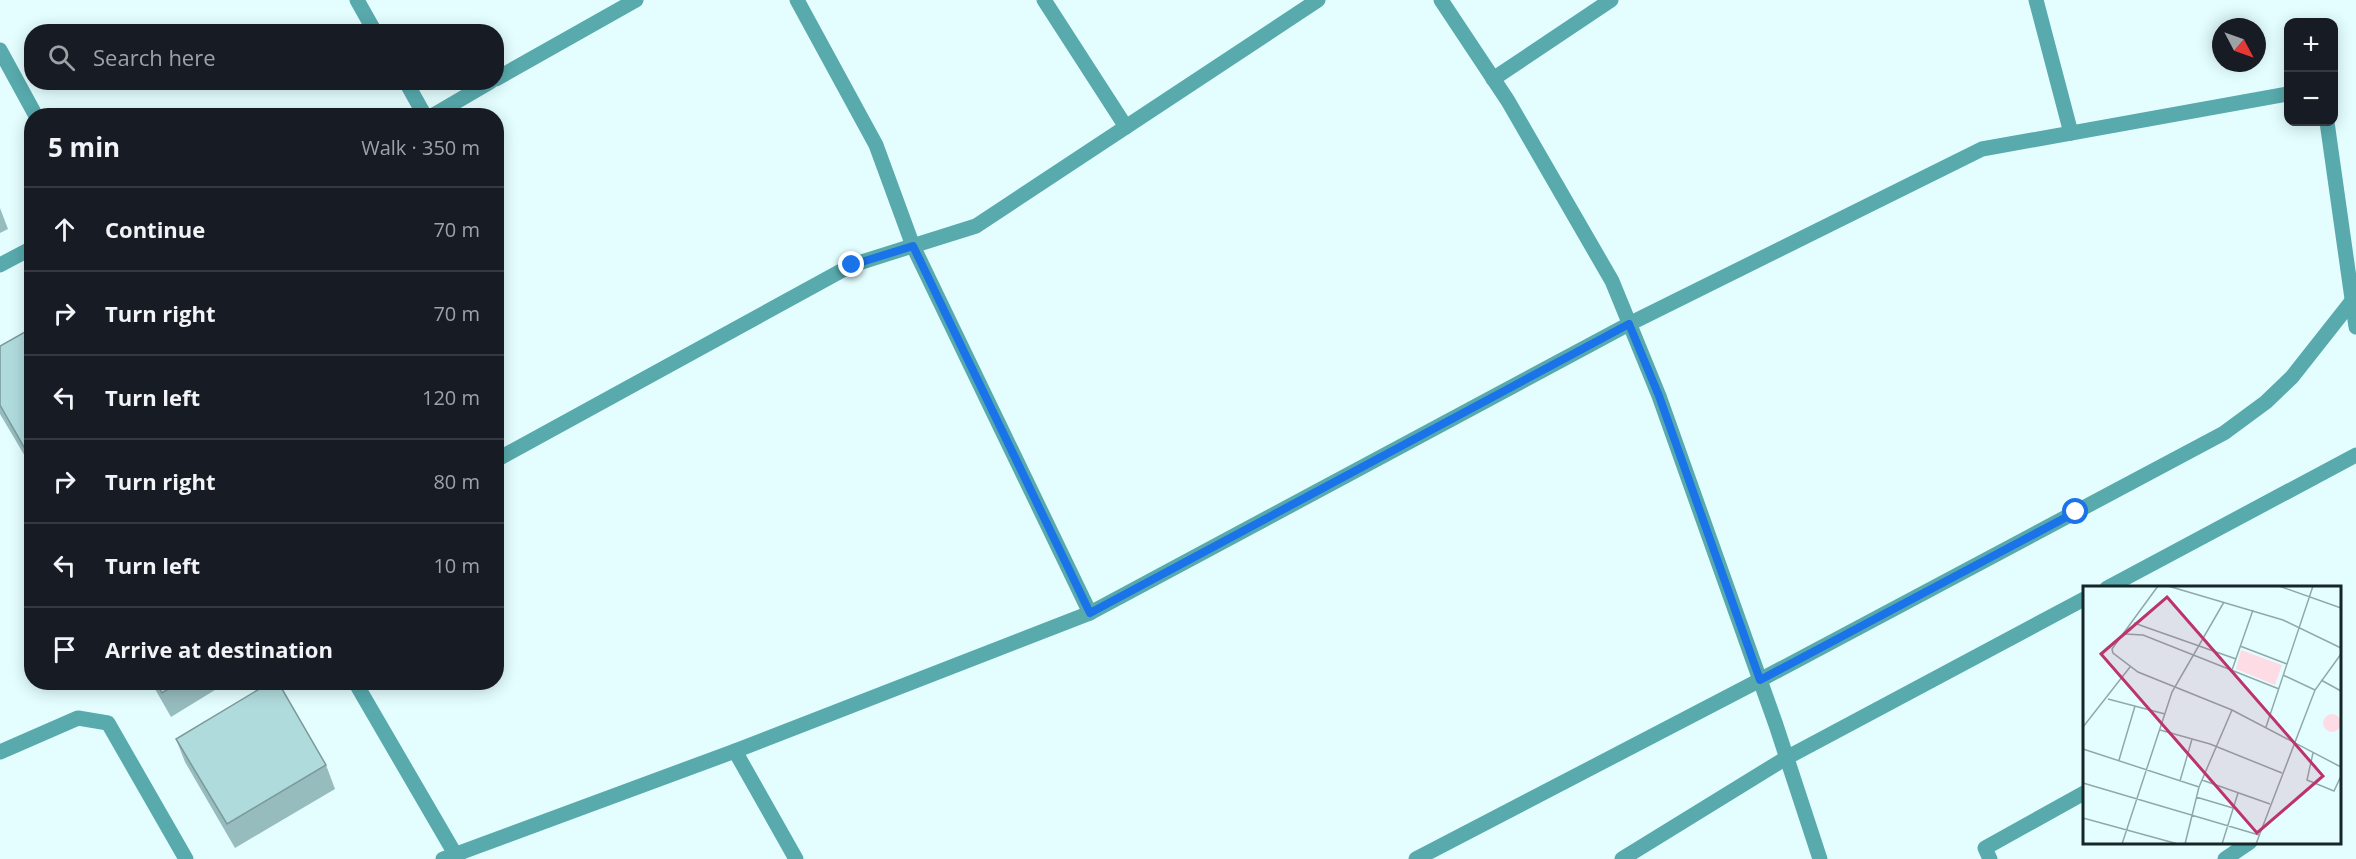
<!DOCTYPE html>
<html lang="en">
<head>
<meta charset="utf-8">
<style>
  body { margin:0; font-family:"Open Sans",sans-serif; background:#20242c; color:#f1f3f6 }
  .controls { position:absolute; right:18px; top:18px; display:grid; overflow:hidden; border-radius:12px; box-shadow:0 3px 15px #0003 }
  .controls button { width:54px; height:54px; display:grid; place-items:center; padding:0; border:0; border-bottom:2px solid #363941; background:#171b24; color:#f1f3f6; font:30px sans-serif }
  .compass { position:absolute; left:2212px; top:18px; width:54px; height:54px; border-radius:50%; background:#171b24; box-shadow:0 3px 15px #0003; rotate:131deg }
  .stop { position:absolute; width:18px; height:18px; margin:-14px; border:4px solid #1a73e8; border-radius:50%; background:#fff }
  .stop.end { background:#1a73e8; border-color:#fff; box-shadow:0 2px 6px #0008 }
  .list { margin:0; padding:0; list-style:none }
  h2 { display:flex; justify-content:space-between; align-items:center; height:78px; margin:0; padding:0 24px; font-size:26px }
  h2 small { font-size:20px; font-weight:400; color:#9ea1a6 }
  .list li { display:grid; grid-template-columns:39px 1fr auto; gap:18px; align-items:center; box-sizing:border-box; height:84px; padding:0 24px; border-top:2px solid #363941 }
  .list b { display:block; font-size:22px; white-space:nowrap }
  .list em { font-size:20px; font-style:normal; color:#9ea1a6 }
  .icon { flex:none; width:33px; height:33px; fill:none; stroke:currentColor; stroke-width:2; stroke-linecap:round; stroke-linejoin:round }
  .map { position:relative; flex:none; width:2356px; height:859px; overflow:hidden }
  .search { position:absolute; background:#171b24; box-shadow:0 3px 15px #0003; left:24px; top:24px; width:480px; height:66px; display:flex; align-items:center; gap:15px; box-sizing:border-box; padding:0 21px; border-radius:24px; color:#9ea1a6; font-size:22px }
  .panel { position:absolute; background:#171b24; box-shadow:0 3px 15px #0003; left:24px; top:108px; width:480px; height:582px; border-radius:24px }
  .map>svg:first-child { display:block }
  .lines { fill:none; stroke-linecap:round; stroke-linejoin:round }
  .service { stroke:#58aaad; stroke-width:15 }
  .minor { stroke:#58aaad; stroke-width:15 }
  .wall { fill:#97bcbe }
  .building { fill:#b0dbdd; stroke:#7b999b; stroke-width:1.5 }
  .route { stroke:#1a73e8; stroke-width:8 }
  .inset-road { fill:none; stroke:#91a8a8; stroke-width:1.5 }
  .view { fill:#bc3370; fill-opacity:0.15; stroke:#bc3370; stroke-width:3 }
  .inset-edge { fill:none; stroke:#152626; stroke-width:3 }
</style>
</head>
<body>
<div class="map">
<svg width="2356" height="859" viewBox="0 0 2356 859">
  <rect width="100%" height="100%" fill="#e4feff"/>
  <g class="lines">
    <!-- service -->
    <g class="service">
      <polyline points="0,265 32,248"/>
      <polyline points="1990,859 1985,848 2084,793"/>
      <polyline points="2225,859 2250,842"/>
    </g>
    <!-- minor -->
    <g class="minor">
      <polyline points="357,0 375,32"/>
      <polyline points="797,0 876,145 913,246 1090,613"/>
      <polyline points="1044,0 1126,127"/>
      <polyline points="1441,0 1508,101 1612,281 1659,396 1776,725 1820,859"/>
      <polyline points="2036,0 2071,133"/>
      <polyline points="0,50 36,116"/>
      <polyline points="496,79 636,0"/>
      <polyline points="1493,79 1611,0"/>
      <polyline points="406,82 425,116"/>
      <polyline points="432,116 490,82"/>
      <polyline points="2327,122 2356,327"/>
      <polyline points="496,460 852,265 976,226 1318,0"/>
      <polyline points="2107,588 2356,455"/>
      <polyline points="355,682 458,859"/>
      <polyline points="735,751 796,859"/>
      <polyline points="0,752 78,718 108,723 186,859"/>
      <polyline points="443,859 735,751 1090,613 1629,324 1982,149 2288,94"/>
      <polyline points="1416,859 1760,680 2224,433 2266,402 2292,377 2352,301"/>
      <polyline points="1622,859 1786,758 2084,599"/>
    </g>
  </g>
  <!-- wall -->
  <g class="wall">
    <polygon points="0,208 8,229 0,233"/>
    <polygon points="32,328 32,468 0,414 0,346"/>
    <polygon points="151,682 228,682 171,717"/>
    <polygon points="176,739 326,765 335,789 235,848 185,762"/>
  </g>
  <!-- building -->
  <g class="building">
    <polygon points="32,328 32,443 24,447 0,405 0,346"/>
    <polygon points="156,682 180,682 162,693"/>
    <polygon points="271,682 278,682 326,765 227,824 176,739"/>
  </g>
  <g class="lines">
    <!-- route -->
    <polyline class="route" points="852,265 913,246 1090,613 1629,324 1659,396 1760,680 2076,512"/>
  </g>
  <!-- overview -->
  <g transform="translate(2083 586)">
    <rect width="258" height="258" fill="#e4feff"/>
    <path d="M158,64L199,79L192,99L153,83ZM240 137a9 9 0 1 1 18 0a9 9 0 1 1-18 0Z" fill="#fddce5"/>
    <path class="inset-road" d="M75,0L29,63L30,67L55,86L149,124L258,181M85,0L200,34L258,62M196,0L258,22M51,37L153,73M42,48L60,49L196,103M157,60L204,78M149,84L170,24M200,89L232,104M238,94L258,105M25,113L82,128M0,141L47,81M183,141L230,0M77,144L127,158L199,187M0,163L116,201M230,167L224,194L251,205L258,190M36,174L52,120M119,194L187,218M97,195L109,153M0,197L176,249M113,211L150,222M0,232L95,258M39,258L89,106L141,16M102,258L116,201L149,124M139,258L155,207M173,258L232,104L258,68"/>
    <path class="view" d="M84,11L240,190L174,247L18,68Z"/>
    <rect width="258" height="258" class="inset-edge"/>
  </g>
</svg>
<div class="controls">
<button>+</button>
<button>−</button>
</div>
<svg class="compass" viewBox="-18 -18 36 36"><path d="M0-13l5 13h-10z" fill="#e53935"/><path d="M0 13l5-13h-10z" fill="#9ea1a6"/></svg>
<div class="stop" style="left:2076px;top:512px"></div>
<div class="stop end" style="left:852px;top:265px"></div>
<div class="search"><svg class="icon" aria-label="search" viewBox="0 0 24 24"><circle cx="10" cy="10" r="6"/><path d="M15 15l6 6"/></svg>Search here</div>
<section class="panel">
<h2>5 min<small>Walk · 350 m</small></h2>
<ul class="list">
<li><svg class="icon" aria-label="ahead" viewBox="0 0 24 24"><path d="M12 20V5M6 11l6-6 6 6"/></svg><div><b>Continue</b></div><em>70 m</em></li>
<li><svg class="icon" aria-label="right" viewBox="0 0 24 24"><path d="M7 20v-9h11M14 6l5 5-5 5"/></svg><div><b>Turn right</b></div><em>70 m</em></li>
<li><svg class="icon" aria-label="left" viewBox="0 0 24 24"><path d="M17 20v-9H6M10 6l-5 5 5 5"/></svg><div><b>Turn left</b></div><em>120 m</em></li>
<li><svg class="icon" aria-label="right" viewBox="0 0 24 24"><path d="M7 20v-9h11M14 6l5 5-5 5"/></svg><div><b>Turn right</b></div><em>80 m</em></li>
<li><svg class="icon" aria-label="left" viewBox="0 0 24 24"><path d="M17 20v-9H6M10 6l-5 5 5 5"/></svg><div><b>Turn left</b></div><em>10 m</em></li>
<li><svg class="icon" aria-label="arrive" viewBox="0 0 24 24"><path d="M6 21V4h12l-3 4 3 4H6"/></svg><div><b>Arrive at destination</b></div></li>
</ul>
</section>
</div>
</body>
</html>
